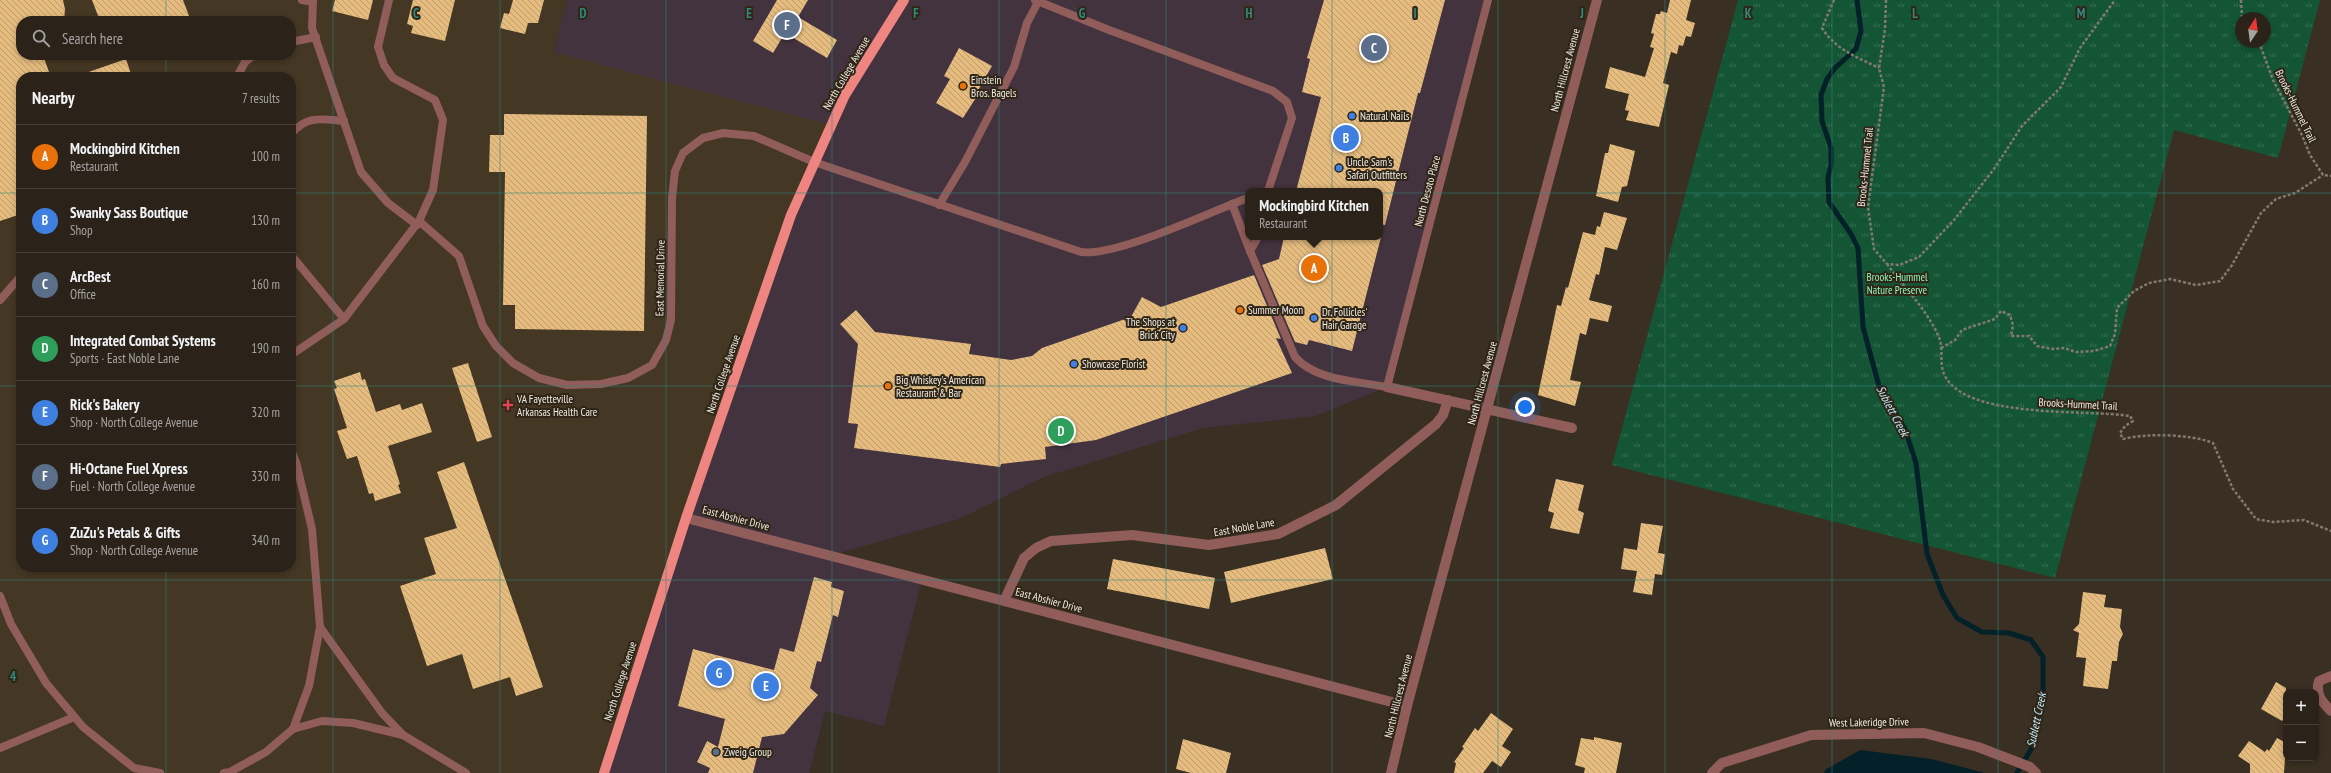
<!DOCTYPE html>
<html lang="en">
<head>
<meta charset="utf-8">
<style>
  body { margin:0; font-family:"PT Sans Narrow",sans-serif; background:#372f27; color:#f1f3f6 }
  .controls { position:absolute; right:12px; bottom:12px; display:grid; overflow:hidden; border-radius:8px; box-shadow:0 2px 6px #0003 }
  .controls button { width:36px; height:36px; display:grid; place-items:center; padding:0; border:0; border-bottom:1px solid #474039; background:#2b231a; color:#f1f3f6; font:20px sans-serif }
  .compass { position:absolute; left:2235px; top:12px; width:36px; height:36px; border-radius:50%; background:#2b231a; box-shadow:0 2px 6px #0003; rotate:13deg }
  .you { position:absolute; left:1525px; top:407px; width:14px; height:14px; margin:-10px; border:3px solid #fff; border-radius:50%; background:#1a73e8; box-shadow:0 0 0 6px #1a73e833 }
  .badge { display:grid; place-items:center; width:26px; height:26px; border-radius:50%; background:#f1a17c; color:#fff; font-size:13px; font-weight:700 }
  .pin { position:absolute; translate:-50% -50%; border:2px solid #fff; box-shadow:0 1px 4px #0006 }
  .popup { position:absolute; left:1245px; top:188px; width:138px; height:52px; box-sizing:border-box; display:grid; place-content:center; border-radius:8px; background:#2b231a; filter:drop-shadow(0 1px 3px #0005); font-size:13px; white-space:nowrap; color:#a6a4a2 }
  .popup b { font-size:15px; color:#f1f3f6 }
  .popup::after { content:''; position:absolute; left:50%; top:100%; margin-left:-8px; border:8px solid transparent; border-top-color:#2b231a }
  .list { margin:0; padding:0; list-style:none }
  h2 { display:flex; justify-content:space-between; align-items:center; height:52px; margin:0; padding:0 16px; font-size:17px }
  h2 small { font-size:13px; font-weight:400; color:#a6a4a2 }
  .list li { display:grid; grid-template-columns:26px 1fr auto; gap:12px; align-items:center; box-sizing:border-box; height:64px; padding:0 16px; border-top:1px solid #474039 }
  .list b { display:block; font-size:15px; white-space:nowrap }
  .list p { margin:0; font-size:13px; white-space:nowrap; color:#a6a4a2 }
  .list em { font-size:13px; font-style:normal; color:#a6a4a2 }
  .icon { flex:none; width:22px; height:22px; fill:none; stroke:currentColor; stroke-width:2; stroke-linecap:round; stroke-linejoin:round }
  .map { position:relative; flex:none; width:2331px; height:773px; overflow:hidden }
  .search { position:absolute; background:#2b231a; box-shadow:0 2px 6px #0003; left:16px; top:16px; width:280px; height:44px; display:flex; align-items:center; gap:10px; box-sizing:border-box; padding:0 14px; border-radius:16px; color:#a6a4a2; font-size:15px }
  .panel { position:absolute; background:#2b231a; box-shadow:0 2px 6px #0003; left:16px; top:72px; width:280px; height:500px; border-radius:16px }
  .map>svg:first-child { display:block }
  .commercial { fill:#43333f; fill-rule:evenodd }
  .built { fill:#443723; fill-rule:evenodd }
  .grass { fill:url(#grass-tufts); fill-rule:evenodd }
  .water { fill:#042029 }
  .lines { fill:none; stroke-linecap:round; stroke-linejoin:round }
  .stream { stroke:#042029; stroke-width:5 }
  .building { fill:url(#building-back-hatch) }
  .path { stroke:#827a6e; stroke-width:2.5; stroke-dasharray:3 2; stroke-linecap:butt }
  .lane { stroke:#915d5a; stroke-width:8 }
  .street { stroke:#915d5a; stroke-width:10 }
  .primary { stroke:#ee8580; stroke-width:10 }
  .grid { fill:none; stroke:#31887f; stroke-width:1; stroke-opacity:0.55 }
  .food-dot { fill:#e8710a; stroke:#2f2618; stroke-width:1.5 }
  .shop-dot { fill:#3f7fe0; stroke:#2f2618; stroke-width:1.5 }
  .health-dot { fill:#e0444e; stroke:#2f2618; stroke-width:1.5 }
  .service-dot { fill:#5c6f8a; stroke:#2f2618; stroke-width:1.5 }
  .labels { text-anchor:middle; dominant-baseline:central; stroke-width:4; stroke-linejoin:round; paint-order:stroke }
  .street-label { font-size:11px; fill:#f1ebe2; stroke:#2f2618 }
  .poi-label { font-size:11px; fill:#f1ebe2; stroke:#2f2618; text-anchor:start }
  .park-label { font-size:11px; fill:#93f4ba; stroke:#2f2618 }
  .water-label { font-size:12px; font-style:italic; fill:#bee9f8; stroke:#2f2618 }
  .grid-label { font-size:13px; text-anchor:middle; font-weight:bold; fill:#31887f; stroke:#2f2618; stroke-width:4; stroke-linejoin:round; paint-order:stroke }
</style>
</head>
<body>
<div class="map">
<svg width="2331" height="773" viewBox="0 0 2331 773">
  <defs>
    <pattern id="grass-tufts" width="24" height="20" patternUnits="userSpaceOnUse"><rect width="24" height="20" fill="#145535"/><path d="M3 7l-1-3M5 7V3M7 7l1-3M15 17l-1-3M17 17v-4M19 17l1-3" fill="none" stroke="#376e52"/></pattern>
    <pattern id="building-back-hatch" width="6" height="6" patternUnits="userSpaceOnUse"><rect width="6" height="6" fill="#e5bc7e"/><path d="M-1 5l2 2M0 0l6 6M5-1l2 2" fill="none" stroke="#be9e70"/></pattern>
  </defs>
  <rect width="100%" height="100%" fill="#392f22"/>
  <!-- commercial -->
  <path class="commercial" d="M567,0H1488L1387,387L1316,416L1203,428L1044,477L959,519L832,555L922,579L884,726L825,711L809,773H604L553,52ZM1248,191H1380V237H1248Z"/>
  <!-- built -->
  <path class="built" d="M0,0H567L553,52L831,125L791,215L604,773H0ZM21,21H291V55H21ZM21,77H291V567H21Z"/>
  <!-- grass -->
  <path class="grass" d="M1738,0H2320L2278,158L2174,130L2055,578L1612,465ZM2241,18H2265V42H2241Z"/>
  <!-- water -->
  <polygon class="water" points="1860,750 1931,759 1985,773 1824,773 1825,770"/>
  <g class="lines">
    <!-- stream -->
    <polyline class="stream" points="1857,0 1861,31 1856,49 1835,68 1827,79 1821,95 1822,121 1831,148 1831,165 1828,178 1829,202 1851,234 1858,248 1863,327 1879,386 1905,429 1916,463 1927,554 1943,595 1957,618 1982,632 2009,633 2031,640 2043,657 2043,699 2033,746 2017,773"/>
  </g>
  <!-- building -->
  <g class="building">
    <polygon points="0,0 63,0 65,9 64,21 21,21 21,55 43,55 49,72 35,77 21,77 21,214 0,221"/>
    <polygon points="92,0 183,0 191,21 100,21"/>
    <polygon points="335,0 373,0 368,20 332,11"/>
    <polygon points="413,0 455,0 445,41 411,33 413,26 407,24"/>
    <polygon points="513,0 544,0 538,23 528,23 525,34 500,28 504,13 509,14"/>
    <polygon points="777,0 808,0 798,17 837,40 827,58 785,33 773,53 753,41"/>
    <polygon points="1324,0 1445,0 1420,93 1418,93 1385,225 1380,224 1380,191 1296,191 1321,97 1302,92 1310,59 1307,58"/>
    <polygon points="1670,0 1691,0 1686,20 1695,23 1691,37 1686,36 1683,46 1679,45 1677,54 1671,52 1663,83 1669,85 1659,127 1626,120 1629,111 1625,110 1629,94 1605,88 1610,67 1645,77 1654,48 1650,47 1654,34 1651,33 1656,14 1660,14 1661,11 1667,13"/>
    <polygon points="959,48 992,66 977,92 979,93 963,118 936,103 950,79 944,76"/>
    <polygon points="126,59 132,77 81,77 80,75"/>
    <polygon points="504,114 647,116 644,331 515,329 515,305 503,305 505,172 489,172 490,135 504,135"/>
    <polygon points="1610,144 1635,151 1627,186 1622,187 1618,202 1596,196 1605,153 1608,153"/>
    <polygon points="1604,212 1627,218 1617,250 1605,247 1599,275 1596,274 1589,300 1612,306 1608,322 1590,318 1586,335 1580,333 1570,380 1581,382 1575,406 1538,395 1557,305 1561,306 1566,287 1568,288 1583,232 1595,235 1597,226 1600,227"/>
    <polygon points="1284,237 1381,237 1352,351 1309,340 1307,345 1295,342 1262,265 1279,259"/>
    <polygon points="1254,275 1281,339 1276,338 1292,373 1096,440 1045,447 1046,459 1001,464 1000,467 854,448 858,424 848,423 858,344 840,324 856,310 875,332 971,344 969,354 1011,360 1032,356 1042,348 1131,317 1142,297 1161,307"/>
    <polygon points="468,363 492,437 477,442 452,368"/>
    <polygon points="360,372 362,380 365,379 376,412 400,404 402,410 422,403 432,432 388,446 400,484 398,485 401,493 375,501 373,493 369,494 357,456 347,459 337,431 347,428 334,389 337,388 334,381"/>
    <polygon points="464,462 543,687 516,696 510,677 473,689 462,654 427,666 400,586 436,574 424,538 457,528 437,472"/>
    <polygon points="1556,479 1584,485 1578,510 1584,513 1579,534 1550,528 1554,513 1548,511"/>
    <polygon points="1641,523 1663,526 1658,553 1665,554 1662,575 1655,574 1652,595 1633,592 1637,571 1621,569 1624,548 1637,550"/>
    <polygon points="1325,548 1333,579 1231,603 1224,572"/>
    <polygon points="1113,559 1215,578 1209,609 1107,589"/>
    <polygon points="814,577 832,582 831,587 844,591 838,617 833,615 821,662 817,661 810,688 818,695 784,734 762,737 753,773 708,773 710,768 697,762 707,741 718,747 725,719 678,706 693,649 774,670 780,648 794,652"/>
    <polygon points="2083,592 2106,595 2104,607 2122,609 2120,627 2123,634 2119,642 2117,661 2112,661 2108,689 2083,686 2086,658 2076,657 2079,633 2073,630 2079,624"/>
    <polygon points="2276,682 2286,688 2286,714 2282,721 2261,709"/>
    <polygon points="1491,713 1513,729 1502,746 1511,752 1501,767 1492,761 1483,773 1454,773 1456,763 1454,762 1464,748 1462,747 1475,728 1478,731"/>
    <polygon points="1594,737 1622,743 1616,773 1584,773 1585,768 1575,765 1581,738 1594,740"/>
    <polygon points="2277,738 2286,743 2284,773 2250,773 2250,764 2238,756 2249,741 2265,752 2267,749 2269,751"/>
    <polygon points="1183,739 1231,753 1226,773 1191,773 1176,769"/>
  </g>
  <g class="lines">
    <!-- path -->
    <g class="path">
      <path d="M1834,0L1822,28C1836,50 1857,57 1879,68"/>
      <polyline points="1886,0 1885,29 1879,68 1884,87 1868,207 1874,249 1887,264 1899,265 1919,257 1954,220 1994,169 2022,126 2061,87 2080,48 2115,0"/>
      <polyline points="2241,0 2242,18"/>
      <polyline points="2259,42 2273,80 2302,135 2310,155 2323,175 2331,176"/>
      <path d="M1887,264C1904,287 1926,309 1938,335C1944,347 1939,363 1944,374C1964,420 2088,409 2130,416L2133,421L2125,426L2120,433L2123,439C2146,433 2191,434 2213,443L2233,489L2256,519L2273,522L2304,520L2331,531"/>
      <polyline points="1941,348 1955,340 1962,330 1995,319 2001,311 2010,315 2013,325 2011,336 2029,336 2037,346 2052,349 2064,348 2076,352 2094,351 2110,346 2115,334 2117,308 2134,291 2149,283 2170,279 2196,285 2220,281 2232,265 2261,213 2276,199 2295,193 2323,175"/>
    </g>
    <!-- lane -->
    <g class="lane">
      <polyline points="302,0 313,2"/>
      <polyline points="313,0 312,28 361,172 388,203 417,225"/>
      <polyline points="1035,0 1109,30 1273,91 1287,102 1292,118 1268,191"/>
      <polyline points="291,42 316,37"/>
      <polyline points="237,77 245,62 254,55"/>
      <path d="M291,134C307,115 321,119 344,121"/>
      <path d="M1232,204L1250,251L1295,357C1316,381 1357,381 1387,387L1488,0"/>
      <polyline points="939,205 965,162 1014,67 1027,23 1038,2"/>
      <path d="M419,221L459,256L483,326L496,346L513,363L539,378L567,385L601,384L628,378L652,365L666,340L671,320L672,198L675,171L683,153L703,138L723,133L754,136L814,162L1081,252C1117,257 1209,212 1248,198"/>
      <polyline points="1250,251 1258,237"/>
      <polyline points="291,255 344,319"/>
      <polyline points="0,300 21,276"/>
      <polyline points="291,355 344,319 419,221 433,190 443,120 435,100 393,78 384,65 378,47 389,0"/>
      <polyline points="0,596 11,624 46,683 83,727 134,768 160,773"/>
      <polyline points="320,627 382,713 403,735 466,773"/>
      <polyline points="293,729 322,721 353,723 403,735"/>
      <polyline points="0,748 74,717"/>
      <polyline points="224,773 230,772 266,752 293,729 309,686 320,627 312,529 296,462 291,450"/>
    </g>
    <!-- street -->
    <g class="street">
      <polyline points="1387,387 1572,428"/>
      <polyline points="686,518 1407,706"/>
      <polyline points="1004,601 1024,558 1036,548 1051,541 1132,535 1209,545 1278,534 1336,505 1436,424 1443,415 1448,400"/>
      <path d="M2331,676L2319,681C2315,694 2322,702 2331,711"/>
      <polyline points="1391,773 1407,706 1597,0"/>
      <polyline points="1712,773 1722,763 1811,735 1924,733 1978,747 2030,767 2036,773"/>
    </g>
    <!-- primary -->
    <polyline class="primary" points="604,773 686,518 791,215 845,95 904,0"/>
  </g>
  <!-- grid -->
  <path class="grid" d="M166,0V21M333,0V773M500,0V773M666,0V773M832,0V773M999,0V773M1166,0V773M1332,0V773M1498,0V773M1665,0V773M1832,0V773M1998,0V773M2164,0V773M166,55V77M0,193H21M291,193H2331M0,386H21M291,386H2331M166,567V773M0,580H2331"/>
  <!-- markers -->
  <g class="food-dot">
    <circle cx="963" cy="86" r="4"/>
    <circle cx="1240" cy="310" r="4"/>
    <circle cx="888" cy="386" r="4"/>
  </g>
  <g class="shop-dot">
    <circle cx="1352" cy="116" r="4"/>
    <circle cx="1339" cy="168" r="4"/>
    <circle cx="1314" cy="318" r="4"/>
    <circle cx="1183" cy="328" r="4"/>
    <circle cx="1074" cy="364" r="4"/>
  </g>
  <path class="health-dot" d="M506 399h4v4h4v4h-4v4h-4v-4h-4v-4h4z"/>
  <circle class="service-dot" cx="716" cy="752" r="4"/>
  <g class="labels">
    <!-- street labels -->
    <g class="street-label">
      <text transform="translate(1565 70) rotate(-75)">North Hillcrest Avenue</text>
      <text transform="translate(846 73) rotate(-60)">North College Avenue</text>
      <text transform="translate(2296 106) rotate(64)">Brooks-Hummel Trail</text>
      <text transform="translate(1865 167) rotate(-84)">Brooks-Hummel Trail</text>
      <text transform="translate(1427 191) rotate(-75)">North Desoto Place</text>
      <text transform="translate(660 278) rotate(-89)">East Memorial Drive</text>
      <text transform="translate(723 374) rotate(-71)">North College Avenue</text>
      <text transform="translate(1482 383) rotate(-75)">North Hillcrest Avenue</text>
      <text transform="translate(2078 404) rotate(3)">Brooks-Hummel Trail</text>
      <text transform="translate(736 518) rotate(15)">East Abshier Drive</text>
      <text transform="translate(1244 527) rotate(-10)">East Noble Lane</text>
      <text transform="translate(1049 600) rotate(15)">East Abshier Drive</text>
      <text transform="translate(620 681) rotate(-72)">North College Avenue</text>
      <text transform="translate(1398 696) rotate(-76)">North Hillcrest Avenue</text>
      <text transform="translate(1869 722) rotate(-1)">West Lakeridge Drive</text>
    </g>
    <!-- poi labels -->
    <g class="poi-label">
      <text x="971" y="80">Einstein<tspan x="971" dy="13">Bros. Bagels</tspan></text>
      <text x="1360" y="116">Natural Nails</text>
      <text x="1347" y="162">Uncle Sam's<tspan x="1347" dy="13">Safari Outfitters</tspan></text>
      <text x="1248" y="310">Summer Moon</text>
      <text x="1322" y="312">Dr. Follicles'<tspan x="1322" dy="13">Hair Garage</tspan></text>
      <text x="1175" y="322" text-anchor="end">The Shops at<tspan x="1175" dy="13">Brick City</tspan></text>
      <text x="1082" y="364">Showcase Florist</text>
      <text x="896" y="380">Big Whiskey's American<tspan x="896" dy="13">Restaurant &amp; Bar</tspan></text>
      <text x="517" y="399">VA Fayetteville<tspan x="517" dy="13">Arkansas Health Care</tspan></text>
      <text x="724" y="752">Zweig Group</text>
    </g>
    <!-- park labels -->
    <g class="park-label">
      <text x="1897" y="277">Brooks-Hummel<tspan x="1897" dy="13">Nature Preserve</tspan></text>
    </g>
    <!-- water labels -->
    <g class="water-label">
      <text transform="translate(1893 411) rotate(62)">Sublett Creek</text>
      <text transform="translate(2036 720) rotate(-78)">Sublett Creek</text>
    </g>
  </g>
  <g class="grid-label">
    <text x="416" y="18">C</text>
    <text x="583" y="18">D</text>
    <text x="749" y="18">E</text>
    <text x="916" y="18">F</text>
    <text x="1082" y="18">G</text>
    <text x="1249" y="18">H</text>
    <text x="1415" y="18">I</text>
    <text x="1582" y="18">J</text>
    <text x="1748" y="18">K</text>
    <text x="1915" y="18">L</text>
    <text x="2081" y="18">M</text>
    <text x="13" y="681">4</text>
  </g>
</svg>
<div class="controls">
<button>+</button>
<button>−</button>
</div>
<svg class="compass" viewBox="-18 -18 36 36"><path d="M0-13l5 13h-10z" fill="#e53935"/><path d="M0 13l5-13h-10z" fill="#a6a4a2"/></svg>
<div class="you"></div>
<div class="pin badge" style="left:1314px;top:268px;background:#e8710a">A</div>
<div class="popup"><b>Mockingbird Kitchen</b>Restaurant</div>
<div class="pin badge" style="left:1346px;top:138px;background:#3f7fe0">B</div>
<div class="pin badge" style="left:1374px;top:48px;background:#5c6f8a">C</div>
<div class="pin badge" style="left:1061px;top:431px;background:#2e9e5b">D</div>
<div class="pin badge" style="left:766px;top:686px;background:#3f7fe0">E</div>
<div class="pin badge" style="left:787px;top:25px;background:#5c6f8a">F</div>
<div class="pin badge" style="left:719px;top:673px;background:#3f7fe0">G</div>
<div class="search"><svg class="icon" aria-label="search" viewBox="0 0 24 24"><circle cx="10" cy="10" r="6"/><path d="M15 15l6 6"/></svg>Search here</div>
<section class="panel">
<h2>Nearby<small>7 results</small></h2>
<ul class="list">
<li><span class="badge" style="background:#e8710a">A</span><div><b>Mockingbird Kitchen</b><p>Restaurant</p></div><em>100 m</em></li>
<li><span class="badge" style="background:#3f7fe0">B</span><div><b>Swanky Sass Boutique</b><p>Shop</p></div><em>130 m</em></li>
<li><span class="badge" style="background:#5c6f8a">C</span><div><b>ArcBest</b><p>Office</p></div><em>160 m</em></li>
<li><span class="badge" style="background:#2e9e5b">D</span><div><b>Integrated Combat Systems</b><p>Sports · East Noble Lane</p></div><em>190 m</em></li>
<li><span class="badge" style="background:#3f7fe0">E</span><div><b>Rick's Bakery</b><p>Shop · North College Avenue</p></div><em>320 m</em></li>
<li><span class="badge" style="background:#5c6f8a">F</span><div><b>Hi-Octane Fuel Xpress</b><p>Fuel · North College Avenue</p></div><em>330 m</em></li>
<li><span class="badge" style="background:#3f7fe0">G</span><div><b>ZuZu's Petals &amp; Gifts</b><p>Shop · North College Avenue</p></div><em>340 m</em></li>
</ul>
</section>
</div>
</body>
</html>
